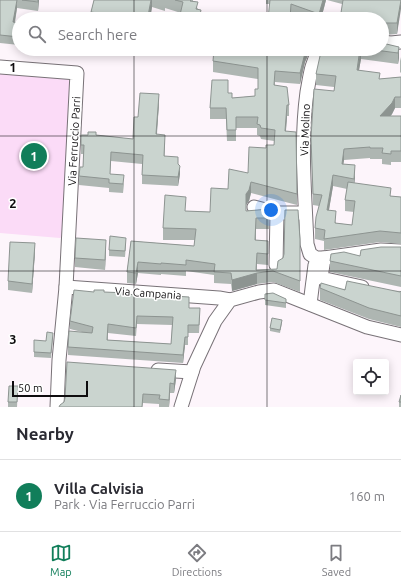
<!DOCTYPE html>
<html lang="en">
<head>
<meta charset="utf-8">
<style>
  body { margin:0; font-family:Ubuntu,sans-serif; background:#f2f2f3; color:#2b2b33 }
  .controls { position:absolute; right:12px; bottom:12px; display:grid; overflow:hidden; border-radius:4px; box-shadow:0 2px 10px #0003 }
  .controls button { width:36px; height:36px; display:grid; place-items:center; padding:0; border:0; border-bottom:1px solid #e1e1e2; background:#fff; color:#2b2b33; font:20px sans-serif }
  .scale { position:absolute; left:12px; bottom:10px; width:76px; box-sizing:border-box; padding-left:4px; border:2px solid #0e0c0e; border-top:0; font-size:11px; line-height:14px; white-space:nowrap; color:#0e0c0e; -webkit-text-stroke:3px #fff; paint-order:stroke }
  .you { position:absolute; left:271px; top:210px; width:14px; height:14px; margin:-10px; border:3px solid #fff; border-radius:50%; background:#1a73e8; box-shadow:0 0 0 6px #1a73e833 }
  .badge { display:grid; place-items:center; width:26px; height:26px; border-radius:50%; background:#117e5a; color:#fff; font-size:13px; font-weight:700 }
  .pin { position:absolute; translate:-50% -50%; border:2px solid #fff; box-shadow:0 1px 4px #0006 }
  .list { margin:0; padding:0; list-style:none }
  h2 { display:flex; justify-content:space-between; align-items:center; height:52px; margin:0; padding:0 16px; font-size:17px }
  h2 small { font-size:13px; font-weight:400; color:#7c7c81 }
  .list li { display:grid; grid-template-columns:26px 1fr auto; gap:12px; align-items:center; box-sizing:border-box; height:72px; padding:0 16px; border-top:1px solid #e1e1e2 }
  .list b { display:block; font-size:15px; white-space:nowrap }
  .list p { margin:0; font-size:13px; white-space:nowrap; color:#7c7c81 }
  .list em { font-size:13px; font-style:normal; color:#7c7c81 }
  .icon { flex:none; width:22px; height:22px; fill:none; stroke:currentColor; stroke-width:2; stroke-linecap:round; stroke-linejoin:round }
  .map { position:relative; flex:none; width:401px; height:407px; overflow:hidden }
  .search { position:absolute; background:#fff; box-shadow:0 2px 10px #0003; left:12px; right:12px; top:12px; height:44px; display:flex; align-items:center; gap:10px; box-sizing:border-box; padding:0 14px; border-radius:22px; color:#7c7c81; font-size:15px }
  .sheet { height:124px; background:#fff }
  nav { display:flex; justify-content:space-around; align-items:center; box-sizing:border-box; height:56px; border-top:1px solid #e1e1e2; background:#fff; font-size:11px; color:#7c7c81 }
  nav a { display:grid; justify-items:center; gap:2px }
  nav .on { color:#117e5a }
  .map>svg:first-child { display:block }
  .green { fill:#fbdbf7 }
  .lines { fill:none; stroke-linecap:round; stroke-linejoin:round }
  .minor-casing { stroke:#787277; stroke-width:15 }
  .minor { stroke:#fff; stroke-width:13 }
  .wall { fill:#aeb6b2; fill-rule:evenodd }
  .shaded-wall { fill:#8d9491 }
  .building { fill:#cad4cf; stroke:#8d9491; fill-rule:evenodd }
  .grid { fill:none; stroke:#0e0c0e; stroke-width:1; stroke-opacity:0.55 }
  .labels { text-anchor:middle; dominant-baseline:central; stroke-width:3; stroke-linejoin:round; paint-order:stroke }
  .street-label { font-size:11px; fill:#0e0c0e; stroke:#fff }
  .grid-label { font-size:13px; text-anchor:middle; font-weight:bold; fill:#0e0c0e; stroke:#fff; stroke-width:3; stroke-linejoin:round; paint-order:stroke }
</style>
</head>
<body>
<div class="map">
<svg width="401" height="407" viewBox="0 0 401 407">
  <rect width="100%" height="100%" fill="#fdf5fb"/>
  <!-- green -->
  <polygon class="green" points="0,73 65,78 70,81 72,87 63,236 60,238 0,233"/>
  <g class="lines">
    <!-- minor casing -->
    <g class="minor-casing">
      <g id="minor">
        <polyline points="382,42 391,43 401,42"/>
        <path d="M320,49C311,63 310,76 307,92C300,143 305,194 307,244L310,254L316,258H324L381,250L401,251"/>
        <polyline points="0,67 77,73 66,287 59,360 57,407"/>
        <polyline points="254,207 277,213"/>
        <polyline points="324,258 321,278 362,287"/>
        <polyline points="276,265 277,213 303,213"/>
        <polyline points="66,287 219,298 230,300"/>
        <polyline points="310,304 315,265"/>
        <polyline points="158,370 192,372"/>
        <polyline points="181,407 194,366 215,321 230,300 259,292 274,290 367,327 401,335"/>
      </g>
    </g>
    <!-- minor -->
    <use href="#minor" class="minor"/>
  </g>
  <!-- wall -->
  <g class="wall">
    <polygon points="0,0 39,0 38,11 17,8 15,23 19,23 19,45 0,43"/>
    <polygon points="94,0 193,0 193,1 198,9 201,19 179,19 181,13 165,8 165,11 152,7 150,19 91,19 91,12"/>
    <polygon points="266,0 326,0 321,19 301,19 291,15 270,4 266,4"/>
    <polygon points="327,0 401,0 397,34 382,35 382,19 342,4"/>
    <path d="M384,44L399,47V58L398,64L361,59L359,70L380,79L401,77V108H395L391,116H401V162H391V165L382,164V159H370V158L344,160L343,164L355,177L354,183L391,196L401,197V244L380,242L324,250V241L315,239V228L319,206L313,205L311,149V138L334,91V87L316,85V74L323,49H382ZM333,186L347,189L345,200V211L354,212L352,225L336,223L329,210Z"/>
    <polygon points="310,51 305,62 300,84 275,82 275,85 289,105 289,116 287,116 286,131 297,194 297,205 251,193 249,201 246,205 246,211 269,209 269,229 256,229 256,240 268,241 268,265 257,264 257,270 277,269 283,258 300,239 300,292 273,282 257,284 232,291 231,284 214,283 214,275 186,271 186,276 161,274 161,275 138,273 136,284 127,283 127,272 131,241 194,246 195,240 163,240 163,228 186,211 210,212 228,189 248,173 266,148 274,145 274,141 261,139 260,136 257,135 257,128 236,128 236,141 227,141 226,119 210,119 210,108 228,93 232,98 255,96 258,89 258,79 213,72 213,61"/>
    <polygon points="401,57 401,73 400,72 400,61"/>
    <polygon points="159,103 157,134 165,144 164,156 178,164 180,174 178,186 142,184 142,164 111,161 110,174 124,184 123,193 109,192 109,188 79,185 79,176 83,167 84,154 81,154 81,145 96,135 133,139 138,117"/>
    <polygon points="126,244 125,257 109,256 109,250"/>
    <polygon points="401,247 401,287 330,272 330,261 360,256"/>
    <polygon points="106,249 105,270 75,267 75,258"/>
    <polygon points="35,252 32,293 8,290 8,281"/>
    <polygon points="320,288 401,291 401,327 369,319 320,300"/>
    <path d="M104,292L127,294L155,297L189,308L200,316L199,333H188V345H185L183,363L68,355V347L82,332L70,329V321ZM137,324L172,325L171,344L108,340V333L136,336Z"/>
    <polygon points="265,294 286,299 286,308 265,305"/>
    <polygon points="282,323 280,333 270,331 270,328"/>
    <polygon points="53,338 51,358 34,357 34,352 46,341"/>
    <polygon points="176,379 174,393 170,393 169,407 159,407 159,404 143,403 142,407 59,407"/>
    <polygon points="18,386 17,407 8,407 8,402"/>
    <polygon points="401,395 401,407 399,407 399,402"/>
  </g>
  <!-- shaded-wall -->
  <g class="shaded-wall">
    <polygon points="17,0 17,8 13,31 13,22"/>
    <polygon points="38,0 39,0 38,11"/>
    <polygon points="151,0 152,0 152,7 150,19 148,19"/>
    <polygon points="323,0 326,0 321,19 319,19 319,14"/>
    <polygon points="401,0 401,9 397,34 397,23"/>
    <polygon points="399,47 399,58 398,64 398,53"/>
    <polygon points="306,49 311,49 305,62 300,84 300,73"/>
    <polygon points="361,49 361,59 357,81 357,70"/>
    <polygon points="159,94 159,103 156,143 156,134"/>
    <polygon points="395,97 395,108 392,114 380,127 380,116"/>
    <polygon points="287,105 287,116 285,142 285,131"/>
    <polygon points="165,135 165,144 164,165 164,156"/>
    <polygon points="344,149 344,160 342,175 342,164"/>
    <polygon points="355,165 355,177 354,190 354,179"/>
    <polygon points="180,166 180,174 178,186 178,177"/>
    <polygon points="333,175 333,186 327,221 327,210"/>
    <polygon points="251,182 251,193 249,201 246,205 246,194"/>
    <polygon points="256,218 256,229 255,251 255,240"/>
    <polygon points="106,240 106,249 105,270 105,260"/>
    <polygon points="35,243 35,252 32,293 32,284"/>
    <polygon points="257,253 256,273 257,273 257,284 232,291 232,280"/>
    <polygon points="138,262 138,273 136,284 136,273"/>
    <polygon points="185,337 185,345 183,363 183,355"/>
    <polygon points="176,370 176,379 174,393 174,384"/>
    <polygon points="170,383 170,393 169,407 169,400"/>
  </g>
  <!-- building -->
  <g class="building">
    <polygon points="0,0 17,0 13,22 19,23 19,37 0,35"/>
    <polygon points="22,0 38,0 38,2"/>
    <polygon points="94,0 151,0 148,16 109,13 109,15 91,12"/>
    <polygon points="175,0 191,0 190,1 198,2 196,9 201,10 199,19 179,19 183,2"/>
    <polygon points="270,0 323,0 319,14 291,4 290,19 268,19"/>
    <polygon points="343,0 401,0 397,23 382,23 382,19 340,19"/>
    <polygon points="382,39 384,39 382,43 399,47 398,53 367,49 382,49"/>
    <polygon points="214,49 225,49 275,55 276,49 306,49 300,73 275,71 274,85 287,87 289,105 287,105 285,131 296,132 297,194 251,182 249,190 246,194 246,211 269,209 269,208 269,218 256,218 255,240 268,241 268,254 257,253 256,270 277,269 278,261 283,258 284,254 285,210 298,210 300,239 300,281 273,271 257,273 232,280 231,273 214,272 215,264 186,260 186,265 161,263 161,264 138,262 136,273 127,272 131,241 194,246 196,229 163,228 165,195 186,197 185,211 210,212 211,188 228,189 229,169 248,173 249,147 266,148 266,145 274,145 275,130 261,128 260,125 257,124 258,117 236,117 236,130 227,130 226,108 210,108 212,80 228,80 228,93 232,93 232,98 255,96 255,89 258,89 258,68 213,61"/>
    <polygon points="323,49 360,49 357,70 380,73 379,79 401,77 401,97 395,97 392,103 380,116 401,116 401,151 391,151 391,154 382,153 383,148 370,148 370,147 344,149 342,164 355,165 354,179 333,175 327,210 336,211 335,223 352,225 355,201 345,200 348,182 391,188 390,196 401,197 401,233 380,231 324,239 325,230 315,228 316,217 322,195 313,194 311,138 314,89 334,91 336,76 316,74 320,56"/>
    <polygon points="140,93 159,94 156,134 165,135 164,156 178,157 178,164 180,166 178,177 142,175 143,155 111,152 110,174 124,175 123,184 109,183 109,179 79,176 80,167 83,167 84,145 81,145 81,135 88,135 88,132 96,132 96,135 133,139 134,117 138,117"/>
    <polygon points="110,236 126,238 125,251 109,250"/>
    <polygon points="76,238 106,240 105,260 75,258"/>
    <polygon points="10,242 35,243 32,284 8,281"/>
    <polygon points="381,247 401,247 401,276 330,261 331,254 344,252 360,256 361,250"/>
    <polygon points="347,281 400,292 401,291 401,316 369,308 320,288 321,283 345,290"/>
    <path d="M74,290L94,292V290H104V292L127,293V294L146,296L147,294L155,295V297L174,298V296L189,297V308H200L199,325H188V337H185L183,355L68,347L69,331L92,333L93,327L70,321ZM137,316L173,317L171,344L107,340L108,324L136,328Z"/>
    <polygon points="273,293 286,299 286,303 265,300 265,294"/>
    <polygon points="272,318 282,320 280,330 270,328"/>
    <polygon points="47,332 53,333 51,353 34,352 34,340 46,341"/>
    <polygon points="67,362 176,370 174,384 170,383 169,400 159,399 160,395 143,394 142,407 59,407 60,405 64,402 65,398"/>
    <polygon points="9,386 18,386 17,402 8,402"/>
    <polygon points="401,395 401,402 399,402"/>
  </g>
  <!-- grid -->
  <path class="grid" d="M134,0V19M267,0V19M134,49V407M267,49V407M0,136H401M0,271H401"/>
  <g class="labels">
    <!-- street labels -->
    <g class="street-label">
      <text transform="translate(305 130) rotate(-88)">Via Molino</text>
      <text transform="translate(74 141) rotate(-87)">Via Ferruccio Parri</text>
      <text transform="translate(148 293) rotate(4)">Via Campania</text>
    </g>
  </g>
  <g class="grid-label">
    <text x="13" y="72">1</text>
    <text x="13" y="208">2</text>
    <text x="13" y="344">3</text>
  </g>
</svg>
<div class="controls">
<button><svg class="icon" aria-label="locate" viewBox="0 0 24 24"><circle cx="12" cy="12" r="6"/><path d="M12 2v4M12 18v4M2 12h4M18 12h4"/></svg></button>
</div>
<div class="scale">50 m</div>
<div class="you"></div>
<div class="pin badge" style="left:34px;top:156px">1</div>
<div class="search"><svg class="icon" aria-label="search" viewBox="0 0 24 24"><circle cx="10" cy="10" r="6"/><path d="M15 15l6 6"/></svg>Search here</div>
</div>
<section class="sheet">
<h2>Nearby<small></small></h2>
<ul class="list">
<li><span class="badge">1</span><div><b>Villa Calvisia</b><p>Park · Via Ferruccio Parri</p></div><em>160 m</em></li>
</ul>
</section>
<nav>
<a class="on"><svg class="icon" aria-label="map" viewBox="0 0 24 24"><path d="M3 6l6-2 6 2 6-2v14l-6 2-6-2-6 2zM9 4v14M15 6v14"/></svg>Map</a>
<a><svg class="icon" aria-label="directions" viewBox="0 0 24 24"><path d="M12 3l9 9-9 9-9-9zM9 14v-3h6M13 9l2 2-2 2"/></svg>Directions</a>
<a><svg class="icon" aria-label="saved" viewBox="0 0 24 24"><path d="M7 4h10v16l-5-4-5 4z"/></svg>Saved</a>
</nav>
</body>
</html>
